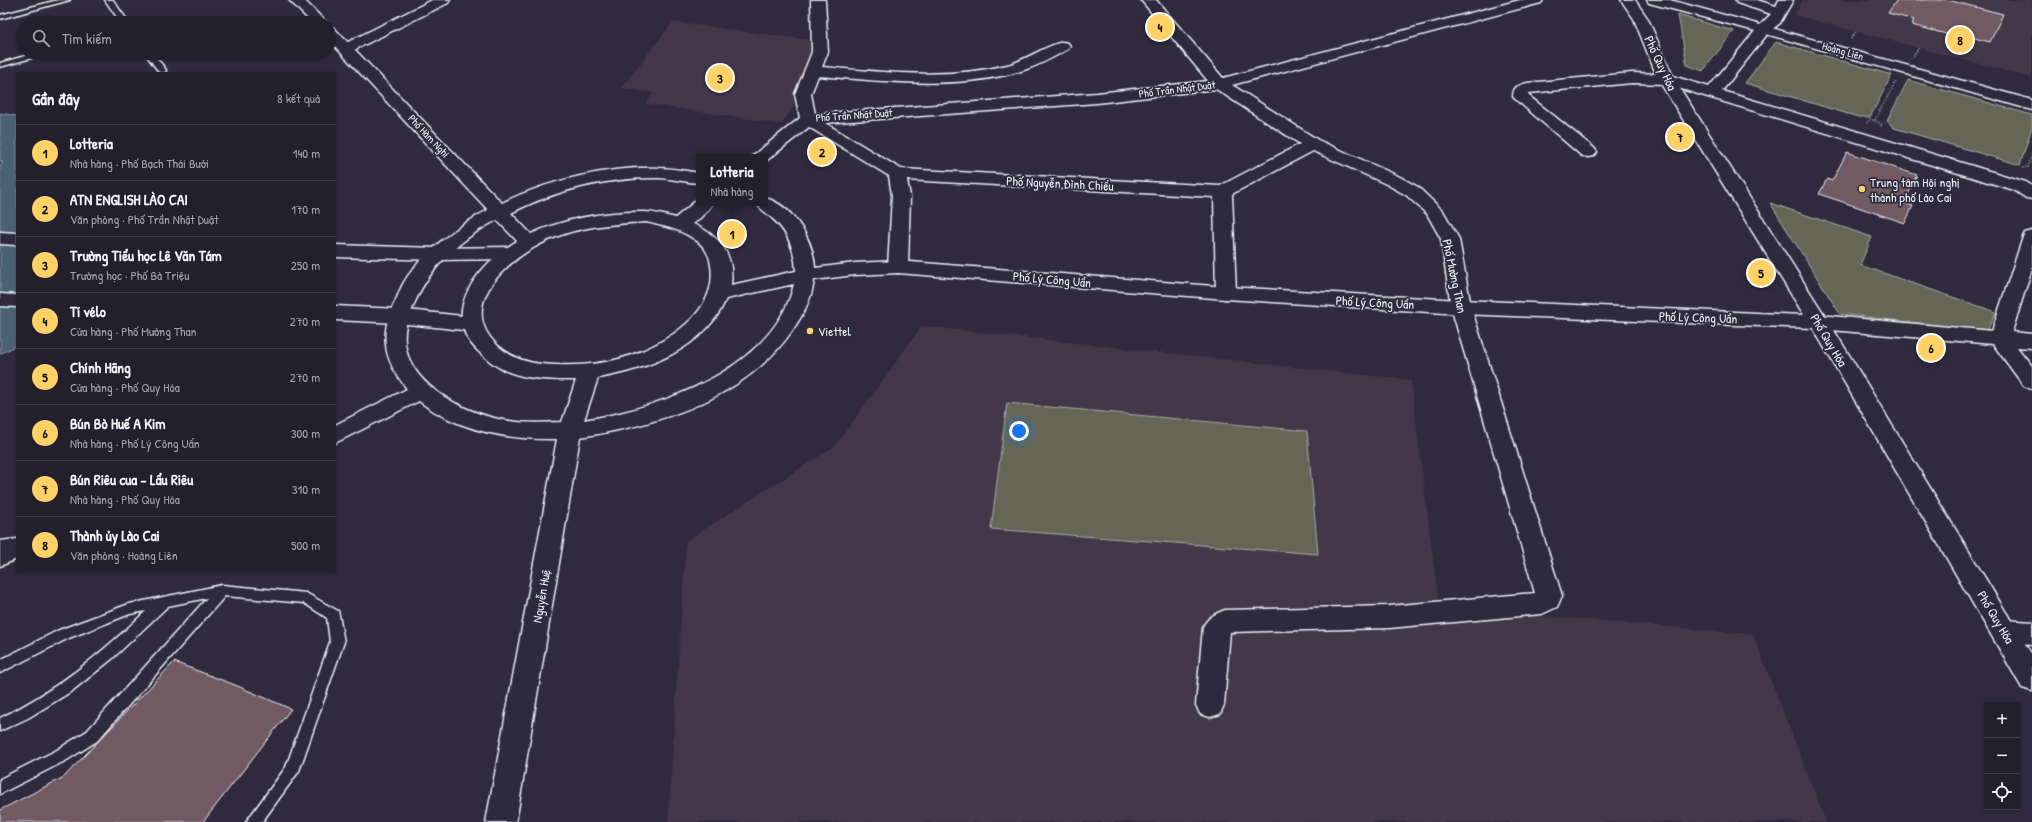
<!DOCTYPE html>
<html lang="vi">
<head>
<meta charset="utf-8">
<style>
  body { margin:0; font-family:"Patrick Hand",sans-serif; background:#2b2836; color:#f1f3f6 }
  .controls { position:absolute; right:12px; bottom:12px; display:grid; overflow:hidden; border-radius:0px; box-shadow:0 1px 3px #0004 }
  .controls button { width:36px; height:36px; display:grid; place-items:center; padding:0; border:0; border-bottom:1px solid #403e4a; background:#23202e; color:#f1f3f6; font:20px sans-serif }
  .you { position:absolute; left:1019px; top:431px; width:14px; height:14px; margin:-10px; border:3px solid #fff; border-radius:50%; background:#1a73e8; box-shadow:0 0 0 6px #1a73e833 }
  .badge { display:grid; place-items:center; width:26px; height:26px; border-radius:50%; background:#ffd166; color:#111; font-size:13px; font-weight:700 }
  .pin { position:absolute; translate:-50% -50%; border:2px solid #fff; box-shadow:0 1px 4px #0006 }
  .popup { position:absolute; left:696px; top:154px; width:72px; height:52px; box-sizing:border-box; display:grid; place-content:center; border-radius:0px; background:#23202e; filter:drop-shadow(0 1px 3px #0005); font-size:13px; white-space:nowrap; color:#a3a3aa }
  .popup b { font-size:15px; color:#f1f3f6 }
  .popup::after { content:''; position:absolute; left:50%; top:100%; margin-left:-8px; border:8px solid transparent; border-top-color:#23202e }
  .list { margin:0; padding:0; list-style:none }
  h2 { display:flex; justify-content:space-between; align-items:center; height:52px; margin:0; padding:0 16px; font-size:17px }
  h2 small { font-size:13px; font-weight:400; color:#a3a3aa }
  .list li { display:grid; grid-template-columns:26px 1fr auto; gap:12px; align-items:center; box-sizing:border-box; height:56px; padding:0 16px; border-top:1px solid #403e4a }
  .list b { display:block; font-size:15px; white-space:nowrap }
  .list p { margin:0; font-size:13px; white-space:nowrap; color:#a3a3aa }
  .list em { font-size:13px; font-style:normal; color:#a3a3aa }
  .icon { flex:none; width:22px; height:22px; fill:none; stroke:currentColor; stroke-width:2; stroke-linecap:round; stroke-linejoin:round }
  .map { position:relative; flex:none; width:2032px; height:822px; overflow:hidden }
  .search { position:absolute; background:#23202e; box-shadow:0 1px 3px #0004; left:16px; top:16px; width:320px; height:44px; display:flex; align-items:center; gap:10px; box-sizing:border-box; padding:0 14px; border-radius:22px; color:#a3a3aa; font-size:15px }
  .panel { position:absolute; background:#23202e; box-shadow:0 1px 3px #0004; left:16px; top:72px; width:320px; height:500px; border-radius:0px }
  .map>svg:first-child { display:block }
  .built { fill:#433849 }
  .green { fill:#656657; stroke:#a6aca8 }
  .water { fill:#4b6275; stroke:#8a9ba9 }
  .building { fill:#725a64; stroke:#e8f1f8 }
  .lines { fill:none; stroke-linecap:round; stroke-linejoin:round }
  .lane-casing { stroke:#e8f1f8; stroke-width:3 }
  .street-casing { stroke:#e8f1f8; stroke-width:3 }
  .secondary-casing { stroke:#e8f1f8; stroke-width:3 }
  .primary-casing { stroke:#e8f1f8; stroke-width:3 }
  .path { stroke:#e8f1f8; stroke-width:2; stroke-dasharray:0.5 2; stroke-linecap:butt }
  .lane { fill:#2f2a3d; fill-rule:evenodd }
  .street { fill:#2f2a3d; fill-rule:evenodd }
  .secondary { fill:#2f2a3d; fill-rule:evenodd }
  .primary { fill:#2f2a3d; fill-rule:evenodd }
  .poi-dot { fill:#ffd166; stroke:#2f2a3d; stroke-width:1.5 }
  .labels { text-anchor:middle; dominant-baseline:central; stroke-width:3.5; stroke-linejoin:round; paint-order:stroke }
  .far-street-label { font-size:11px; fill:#e8f1f8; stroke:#2f2a3d }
  .street-label { font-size:13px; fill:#e8f1f8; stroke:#2f2a3d }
  .poi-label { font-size:13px; fill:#e8f1f8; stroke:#2f2a3d; text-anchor:start }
</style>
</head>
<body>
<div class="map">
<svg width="2032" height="822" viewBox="0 0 2032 822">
  <rect width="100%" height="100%" fill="#2f2a3d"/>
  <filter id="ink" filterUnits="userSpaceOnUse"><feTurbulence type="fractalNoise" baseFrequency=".025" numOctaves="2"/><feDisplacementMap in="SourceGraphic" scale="8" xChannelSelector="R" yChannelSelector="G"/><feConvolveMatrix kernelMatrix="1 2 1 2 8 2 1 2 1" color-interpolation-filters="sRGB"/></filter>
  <g filter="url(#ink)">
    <!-- built -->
    <g class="built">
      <polygon points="1803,0 2032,0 2032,78 1794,15"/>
      <polygon points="673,22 825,42 819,67 782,124 646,104 653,93 621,88"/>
      <polygon points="922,326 1411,380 1439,607 1753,634 1826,822 668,822 686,541 835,446"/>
    </g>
    <!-- green -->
    <g class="green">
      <polygon points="1678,15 1734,31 1703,71 1687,65"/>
      <polygon points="1776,42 1892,75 1870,117 1858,117 1745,83"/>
      <polygon points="1908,80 2032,115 2032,127 2020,165 1894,128 1887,121"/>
      <polygon points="1770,203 1872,237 1860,265 1996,312 1987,331 1840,314"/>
      <polygon points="1007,403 1307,431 1318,554 991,529"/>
    </g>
    <!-- water -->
    <polygon class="water" points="0,113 17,116 17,345 0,354 0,166 3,162 0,161"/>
    <!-- building -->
    <g class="building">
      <polygon points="1897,0 1947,0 2003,14 1990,42 1967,36 1965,39 1912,25 1914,20 1888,13"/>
      <polygon points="1847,152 1917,175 1904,203 1913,206 1905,223 1819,194 1827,179 1832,181"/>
      <polygon points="174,662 235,685 291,709 203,822 0,822 0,810 64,777"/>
    </g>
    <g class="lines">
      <!-- lane casing -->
      <g class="lane-casing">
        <g id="lane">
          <polygon points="58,0 70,0 0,19 0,15"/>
          <polygon points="105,0 113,0 129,23 121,23"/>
          <polygon points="36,53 49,53 0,67 0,63"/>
          <polygon points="145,53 153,53 166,70 165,72 159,72"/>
          <polygon points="17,549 17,559 0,566 0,556"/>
          <path d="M222,585L306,593L338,611L339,615L344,642L299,771L262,822H246L286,767L330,642L327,618L304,603L225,596L97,741L67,760L0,794V779L57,750L87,731L207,598L168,606L112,659L72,691L28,718L0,731V718C55,692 102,653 146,611L130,614L69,638L0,673V660L59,630L129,604Z"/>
        </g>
      </g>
      <!-- street casing -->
      <g class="street-casing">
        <g id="street">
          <polygon points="432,0 450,0 448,3 352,51 342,51 339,48 342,45"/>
          <path d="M811,0H825L828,52L822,67C883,72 947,80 1007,65C1027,60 1044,46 1063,42L1068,43L1070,46L1068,49C1054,57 1040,65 1024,70C958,91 886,81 818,76L811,94L815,114L1097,93L1208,81L1141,0H1156L1223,78L1520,0H1543L1541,3L1232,85L1318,140L1398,176L1418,187L1443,211L1459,239L1471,307L1562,596L1557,607L1542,614L1389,628L1230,632L1224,705L1220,714L1210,717L1200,714L1196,705L1203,627C1208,617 1215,614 1225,610L1389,606L1535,593L1451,307L1441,239L1427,214L1406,195L1386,184L1313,151L1232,194L1236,293L1233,298L1226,299L1219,298L1216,293L1214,197L907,180L910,196L908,267L905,271L898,273L891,271L888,267L892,196L889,176L809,127L766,161L765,157H751L800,118L795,94L812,52ZM1216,89L1300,144L1220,186L901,169L825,123L1097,103Z"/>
          <path d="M1735,0H1757L1776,6L1779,0H1793L1780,23L1769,32L1722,91L2026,182L2032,186V199L2026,198L2014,190L1665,84L1632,83L1529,93V96L1594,148L1597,152L1594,156L1588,157L1582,156L1513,97C1513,87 1517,86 1527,83L1632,73L1666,74L1709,87L1759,26L1771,14L1737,3Z"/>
          <path d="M698,199L699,203H713C705,215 688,232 673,228L671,224L673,220Z"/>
          <polygon points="2032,231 2032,268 2012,332 2032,334 2032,348 2017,347 2032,366 2032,389 2024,386 1993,344 1819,329 1812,327 1809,322 1812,317 1819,315 1992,331 2023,237 2025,233"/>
          <polygon points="2005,620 2032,622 2032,644 2005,642 1996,639 1992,631 1996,623"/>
        </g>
      </g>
      <!-- secondary casing -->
      <g class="secondary-casing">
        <g id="secondary">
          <polygon points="289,0 304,0 327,23 312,23"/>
          <path d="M1621,0H1635L1648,19L1674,79L1829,322L2032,655V691L2022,688L1813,328L1461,314L1226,299L898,273L855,275L814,280C812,298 804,313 794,328C748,398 659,425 580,437L516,822H486L557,439C509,440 458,431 419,401L335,443V425L407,389C397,376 387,361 386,345C384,330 388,319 393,306C397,299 399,291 403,284C419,255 459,225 488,210L329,40V27L334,28L502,203C546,181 609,166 659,168C672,168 686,171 699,173V183C686,182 672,179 659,178C609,177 555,190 511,213L531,234C566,218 606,211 645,212C653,212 663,215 672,217C707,226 736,244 731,285L796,271C795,250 788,232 772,218C767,213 760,209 756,203H765V198C793,205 814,241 815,268L855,263L898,261L1226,287L1461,300L1804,315L1658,79L1634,19ZM497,220L517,241C480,263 437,313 479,352C488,360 497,368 509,372C530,380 554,380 576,380L562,422C541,423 519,424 498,419C455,409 392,376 407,321C409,315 413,308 415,302C430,266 463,237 497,220ZM646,222C663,226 680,229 694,239C704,245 710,255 711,266C718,310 672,339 637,353C607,365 573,367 541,364C524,362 511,357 498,346C458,309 500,266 535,247C569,227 608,224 646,222ZM794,284C774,369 661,408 584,420L598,378C646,370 706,348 726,299Z"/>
          <polygon points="17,539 17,559 0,561 0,541"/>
        </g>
      </g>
      <!-- primary casing -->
      <g class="primary-casing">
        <g id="primary">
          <polygon points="1647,0 1670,0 2032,100 2032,110 1759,32 1649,3"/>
          <polygon points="0,232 17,233 17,245 0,244"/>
          <polygon points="335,245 437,248 511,247 518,249 520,253 518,257 511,259 437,260 335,257"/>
          <polygon points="0,294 17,295 17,307 0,306"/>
          <polygon points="335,306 398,309 472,317 479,319 482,324 479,329 472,331 398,323 335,320"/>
        </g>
      </g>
      <!-- path -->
      <g class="path">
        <polyline points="1851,39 1856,31"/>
        <polyline points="1912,57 1919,48"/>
        <polyline points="1875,120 1896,81"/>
        <polyline points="1867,123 1870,119 1882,124 1880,127"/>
        <polyline points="2023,168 2028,167 2032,155"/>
      </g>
      <!-- lane -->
      <use href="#lane" class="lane"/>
      <!-- street -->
      <use href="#street" class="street"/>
      <!-- secondary -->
      <use href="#secondary" class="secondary"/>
      <!-- primary -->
      <use href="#primary" class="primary"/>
    </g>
  </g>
  <!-- markers -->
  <g class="poi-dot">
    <circle cx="1862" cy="189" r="4"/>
    <circle cx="810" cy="331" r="4"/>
  </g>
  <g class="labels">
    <!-- far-street labels -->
    <g class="far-street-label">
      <text transform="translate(1843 51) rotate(16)">Hoàng Liên</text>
      <text transform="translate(1177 89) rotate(-7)">Phố Trần Nhật Duật</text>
      <text transform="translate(854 115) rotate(-4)">Phố Trần Nhật Duật</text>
      <text transform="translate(429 136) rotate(47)">Phố Hàm Nghi</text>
    </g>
    <!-- street labels -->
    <g class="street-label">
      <text transform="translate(1661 63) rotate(65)">Phố Quy Hóa</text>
      <text transform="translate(1060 183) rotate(3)">Phố Nguyễn Đình Chiểu</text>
      <text transform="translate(1455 276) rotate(78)">Phố Mường Than</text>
      <text transform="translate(1052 279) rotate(5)">Phố Lý Công Uẩn</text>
      <text transform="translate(1375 302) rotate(3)">Phố Lý Công Uẩn</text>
      <text transform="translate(1698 317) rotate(2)">Phố Lý Công Uẩn</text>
      <text transform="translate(1829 340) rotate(59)">Phố Quy Hóa</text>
      <text transform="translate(541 596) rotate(-80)">Nguyễn Huệ</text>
      <text transform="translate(1996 617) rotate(59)">Phố Quy Hóa</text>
    </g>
    <!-- poi labels -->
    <g class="poi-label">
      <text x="1870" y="182">Trung tâm Hội nghị<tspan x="1870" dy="15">thành phố Lào Cai</tspan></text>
      <text x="818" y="331">Viettel</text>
    </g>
  </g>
</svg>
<div class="controls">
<button>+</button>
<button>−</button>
<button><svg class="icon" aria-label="locate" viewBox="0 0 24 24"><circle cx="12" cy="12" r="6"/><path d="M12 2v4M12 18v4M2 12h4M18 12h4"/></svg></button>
</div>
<div class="you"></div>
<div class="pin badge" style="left:732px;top:234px">1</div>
<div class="popup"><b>Lotteria</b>Nhà hàng</div>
<div class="pin badge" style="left:822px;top:152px">2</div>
<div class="pin badge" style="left:720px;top:78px">3</div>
<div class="pin badge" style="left:1160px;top:27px">4</div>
<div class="pin badge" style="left:1761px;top:273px">5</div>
<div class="pin badge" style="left:1931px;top:348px">6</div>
<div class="pin badge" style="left:1680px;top:137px">7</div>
<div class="pin badge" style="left:1960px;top:40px">8</div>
<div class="search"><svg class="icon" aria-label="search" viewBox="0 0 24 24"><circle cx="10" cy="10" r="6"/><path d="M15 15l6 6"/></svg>Tìm kiếm</div>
<section class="panel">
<h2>Gần đây<small>8 kết quả</small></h2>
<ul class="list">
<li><span class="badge">1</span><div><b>Lotteria</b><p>Nhà hàng · Phố Bạch Thái Bưởi</p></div><em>140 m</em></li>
<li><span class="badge">2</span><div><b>ATN ENGLISH LÀO CAI</b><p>Văn phòng · Phố Trần Nhật Duật</p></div><em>170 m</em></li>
<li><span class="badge">3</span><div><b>Trường Tiểu học Lê Văn Tám</b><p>Trường học · Phố Bà Triệu</p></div><em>250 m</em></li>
<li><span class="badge">4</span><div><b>Tí vélo</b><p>Cửa hàng · Phố Mường Than</p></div><em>270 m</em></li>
<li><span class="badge">5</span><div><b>Chính Hãng</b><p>Cửa hàng · Phố Quy Hóa</p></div><em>270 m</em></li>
<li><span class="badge">6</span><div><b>Bún Bò Huế A Kim</b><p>Nhà hàng · Phố Lý Công Uẩn</p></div><em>300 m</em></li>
<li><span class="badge">7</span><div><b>Bún Riêu cua - Lẩu Riêu</b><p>Nhà hàng · Phố Quy Hóa</p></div><em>310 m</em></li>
<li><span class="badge">8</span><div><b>Thành ủy Lào Cai</b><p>Văn phòng · Hoàng Liên</p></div><em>500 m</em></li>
</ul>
</section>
</div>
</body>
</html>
